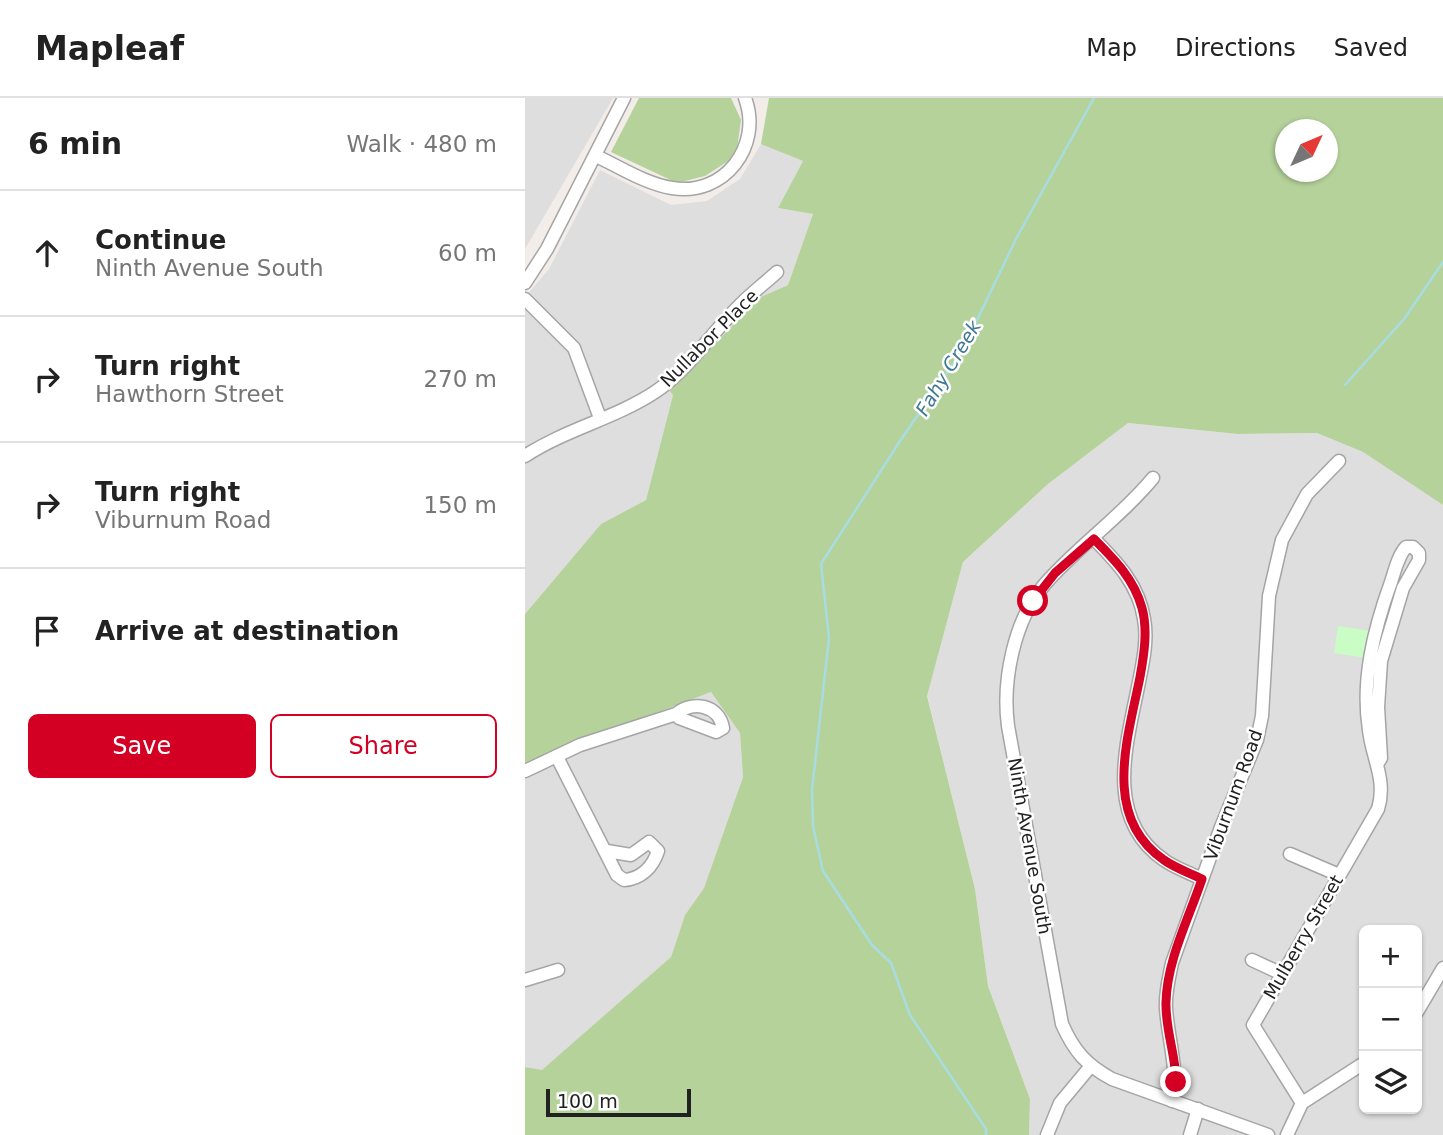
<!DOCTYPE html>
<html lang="en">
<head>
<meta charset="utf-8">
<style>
  body { margin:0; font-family:"DejaVu Sans",sans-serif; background:#f2f2f2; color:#222 }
  .controls { position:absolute; right:21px; bottom:21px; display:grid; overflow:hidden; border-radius:10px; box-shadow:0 2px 5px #0004 }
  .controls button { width:63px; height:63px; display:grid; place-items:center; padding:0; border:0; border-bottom:2px solid #e0e0e0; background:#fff; color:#222; font:35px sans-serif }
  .compass { position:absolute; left:750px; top:21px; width:63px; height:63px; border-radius:50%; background:#fff; box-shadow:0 2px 5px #0004; rotate:46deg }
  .scale { position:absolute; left:21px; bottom:18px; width:145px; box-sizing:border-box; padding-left:7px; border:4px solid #212121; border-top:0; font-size:19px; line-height:24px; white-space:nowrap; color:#212121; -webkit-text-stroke:5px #fff; paint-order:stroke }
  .stop { position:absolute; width:21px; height:21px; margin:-16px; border:5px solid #d30024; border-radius:50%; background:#fff }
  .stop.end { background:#d30024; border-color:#fff; box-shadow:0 2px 7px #0008 }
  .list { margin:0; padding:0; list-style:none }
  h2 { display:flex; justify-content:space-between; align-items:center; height:91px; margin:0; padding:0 28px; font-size:30px }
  h2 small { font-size:23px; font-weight:400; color:#767676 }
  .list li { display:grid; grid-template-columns:46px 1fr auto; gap:21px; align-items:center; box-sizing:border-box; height:126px; padding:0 28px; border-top:2px solid #e0e0e0 }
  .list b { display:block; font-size:26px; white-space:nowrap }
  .list p { margin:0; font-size:23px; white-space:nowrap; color:#767676 }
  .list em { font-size:23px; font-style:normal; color:#767676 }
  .actions { display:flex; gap:14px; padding:21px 28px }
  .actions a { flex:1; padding:16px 0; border:2px solid #d30024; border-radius:10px; text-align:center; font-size:24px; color:#d30024 }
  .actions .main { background:#d30024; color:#fff }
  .icon { flex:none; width:38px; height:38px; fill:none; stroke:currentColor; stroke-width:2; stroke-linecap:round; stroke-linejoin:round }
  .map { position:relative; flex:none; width:918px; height:1037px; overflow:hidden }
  header { display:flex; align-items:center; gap:42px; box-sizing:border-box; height:98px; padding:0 35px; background:#fff; border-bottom:2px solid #e0e0e0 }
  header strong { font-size:33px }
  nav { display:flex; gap:38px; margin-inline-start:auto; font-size:24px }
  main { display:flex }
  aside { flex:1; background:#fff }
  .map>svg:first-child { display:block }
  .residential { fill:#dfdede; fill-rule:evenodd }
  .forest { fill:#b5d29b; fill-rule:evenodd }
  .park { fill:#cafcc5 }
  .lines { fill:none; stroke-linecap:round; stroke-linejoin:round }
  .stream { stroke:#a7dde1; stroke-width:2.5 }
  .minor-casing { stroke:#a5a5a5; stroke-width:15 }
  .minor { stroke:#fff; stroke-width:12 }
  .route { stroke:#d30024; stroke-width:9 }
  .labels { text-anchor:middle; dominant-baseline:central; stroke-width:5; stroke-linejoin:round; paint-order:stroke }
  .street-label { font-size:18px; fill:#212121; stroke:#fff }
  .water-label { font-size:19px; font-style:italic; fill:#3e7895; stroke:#fff }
</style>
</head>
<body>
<header>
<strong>Mapleaf</strong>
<nav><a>Map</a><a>Directions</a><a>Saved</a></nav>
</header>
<main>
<aside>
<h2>6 min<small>Walk · 480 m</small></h2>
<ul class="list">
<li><svg class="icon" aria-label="ahead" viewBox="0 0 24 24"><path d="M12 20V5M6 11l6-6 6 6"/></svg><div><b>Continue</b><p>Ninth Avenue South</p></div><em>60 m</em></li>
<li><svg class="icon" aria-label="right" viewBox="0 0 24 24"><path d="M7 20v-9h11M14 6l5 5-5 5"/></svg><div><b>Turn right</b><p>Hawthorn Street</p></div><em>270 m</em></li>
<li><svg class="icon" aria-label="right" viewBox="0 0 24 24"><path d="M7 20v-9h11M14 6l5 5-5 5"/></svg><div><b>Turn right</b><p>Viburnum Road</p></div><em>150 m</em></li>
<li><svg class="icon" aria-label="arrive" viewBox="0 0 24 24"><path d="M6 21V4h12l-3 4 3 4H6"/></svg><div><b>Arrive at destination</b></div></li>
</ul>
<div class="actions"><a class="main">Save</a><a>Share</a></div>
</aside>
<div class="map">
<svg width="918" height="1037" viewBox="0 0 918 1037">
  <rect width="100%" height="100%" fill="#f2ede8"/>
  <!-- residential -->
  <g class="residential">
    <polygon points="0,0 88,0 0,151"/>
    <polygon points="236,46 278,63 253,110 288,116 263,187 236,199 144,292 148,297 121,402 76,426 0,516 0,199 24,171 75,72 146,107 182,103 215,81"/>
    <path d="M603,325L713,336L792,335L838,354L918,407V1037H504L505,1001L463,888L450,791L402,597L438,464L523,386ZM839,832H892V1011H839Z"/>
    <polygon points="186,594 215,635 218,679 179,790 160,817 146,859 17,973 0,969 0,665"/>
  </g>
  <!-- forest -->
  <g class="forest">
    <polygon points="114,0 206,0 216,22 211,58 180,78 152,85 86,54"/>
    <path d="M244,0H918V407L838,354L792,335L713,336L603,325L523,386L438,464L402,598L450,791L463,888L505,1001L504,1037H0V969L17,972L146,859L160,817L179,790L218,679L215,635L186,594L0,665V516L76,426L121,402L148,297L144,292L236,199L263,187L288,116L253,110L278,63L236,46ZM760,32H802V74H760Z"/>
  </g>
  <!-- park -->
  <polygon class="park" points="813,528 846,533 841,560 809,555"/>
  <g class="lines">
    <!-- stream -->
    <g class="stream">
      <polyline points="820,287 879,221 918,164"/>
      <polyline points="461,1037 461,1031 385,917 366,865 347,847 298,773 288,728 287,692 304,540 296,466 375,343 437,253 492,139 569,0"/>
    </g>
    <!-- minor casing -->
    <g class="minor-casing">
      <g id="minor">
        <path d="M71,58C95,69 121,86 147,90C199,99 238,48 220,0"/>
        <polyline points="0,185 22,151 99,0"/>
        <polyline points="0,201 49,250 75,320"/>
        <path d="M0,358C41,331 89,321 130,294C163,272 184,238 212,210C224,197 239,186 252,174"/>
        <path d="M628,380C596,419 553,448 520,486C489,521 477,583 483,628L537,926C549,953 561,967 587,981L743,1037"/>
        <path d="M569,441C592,464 614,487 619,521C623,541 618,564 614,584C602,645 578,720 639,762C650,770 665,775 677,781"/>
        <path d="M32,659L92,777L99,782C116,781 128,769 133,753L124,744L106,757L82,753"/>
        <path d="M0,673L55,647L151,616C168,602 194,607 198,630L191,634L154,620L151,616"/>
        <polyline points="765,756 814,777"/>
        <polyline points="727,862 757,876"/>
        <polyline points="0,882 33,872"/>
        <polyline points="892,914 918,870"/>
        <path d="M647,1003C654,971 643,942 641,910C640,895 644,880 647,865L696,729L732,642L737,618L744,498L757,442L782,396L814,363"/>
        <path d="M777,1005L728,927L853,711C862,682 847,660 844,632C836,582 849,531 866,484C870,472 873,458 881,449H888L894,455V462L878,490L856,563L853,609L856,660L853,665"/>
        <polyline points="522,1037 535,1005 565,969"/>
        <polyline points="665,1037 673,1011"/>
        <polyline points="762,1037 777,1005 839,965"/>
      </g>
    </g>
    <!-- minor -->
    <use href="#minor" class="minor"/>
  </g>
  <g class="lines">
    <!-- route -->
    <path class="route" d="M508,503L530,475L569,441C590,462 609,481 617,510C623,532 619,557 615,579C603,640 576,719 639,762C650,770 665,775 677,781C664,820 642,862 641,904C640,931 651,958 651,984"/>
  </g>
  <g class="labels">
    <!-- street labels -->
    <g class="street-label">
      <text transform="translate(184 240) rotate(-45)">Nullabor Place</text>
      <text transform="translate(708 697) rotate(-70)">Viburnum Road</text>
      <text transform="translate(505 748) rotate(80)">Ninth Avenue South</text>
      <text transform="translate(778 839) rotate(-60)">Mulberry Street</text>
    </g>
    <!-- water labels -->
    <g class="water-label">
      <text transform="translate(423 270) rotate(-59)">Fahy Creek</text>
    </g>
  </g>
</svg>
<div class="controls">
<button>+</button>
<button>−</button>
<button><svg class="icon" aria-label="layers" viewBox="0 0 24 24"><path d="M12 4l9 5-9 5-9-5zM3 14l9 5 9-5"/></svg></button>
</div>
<svg class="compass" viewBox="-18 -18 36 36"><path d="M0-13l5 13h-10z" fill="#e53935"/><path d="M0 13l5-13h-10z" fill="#767676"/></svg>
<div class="scale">100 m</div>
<div class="stop" style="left:508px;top:503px"></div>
<div class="stop end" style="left:651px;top:984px"></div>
</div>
</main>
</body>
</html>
